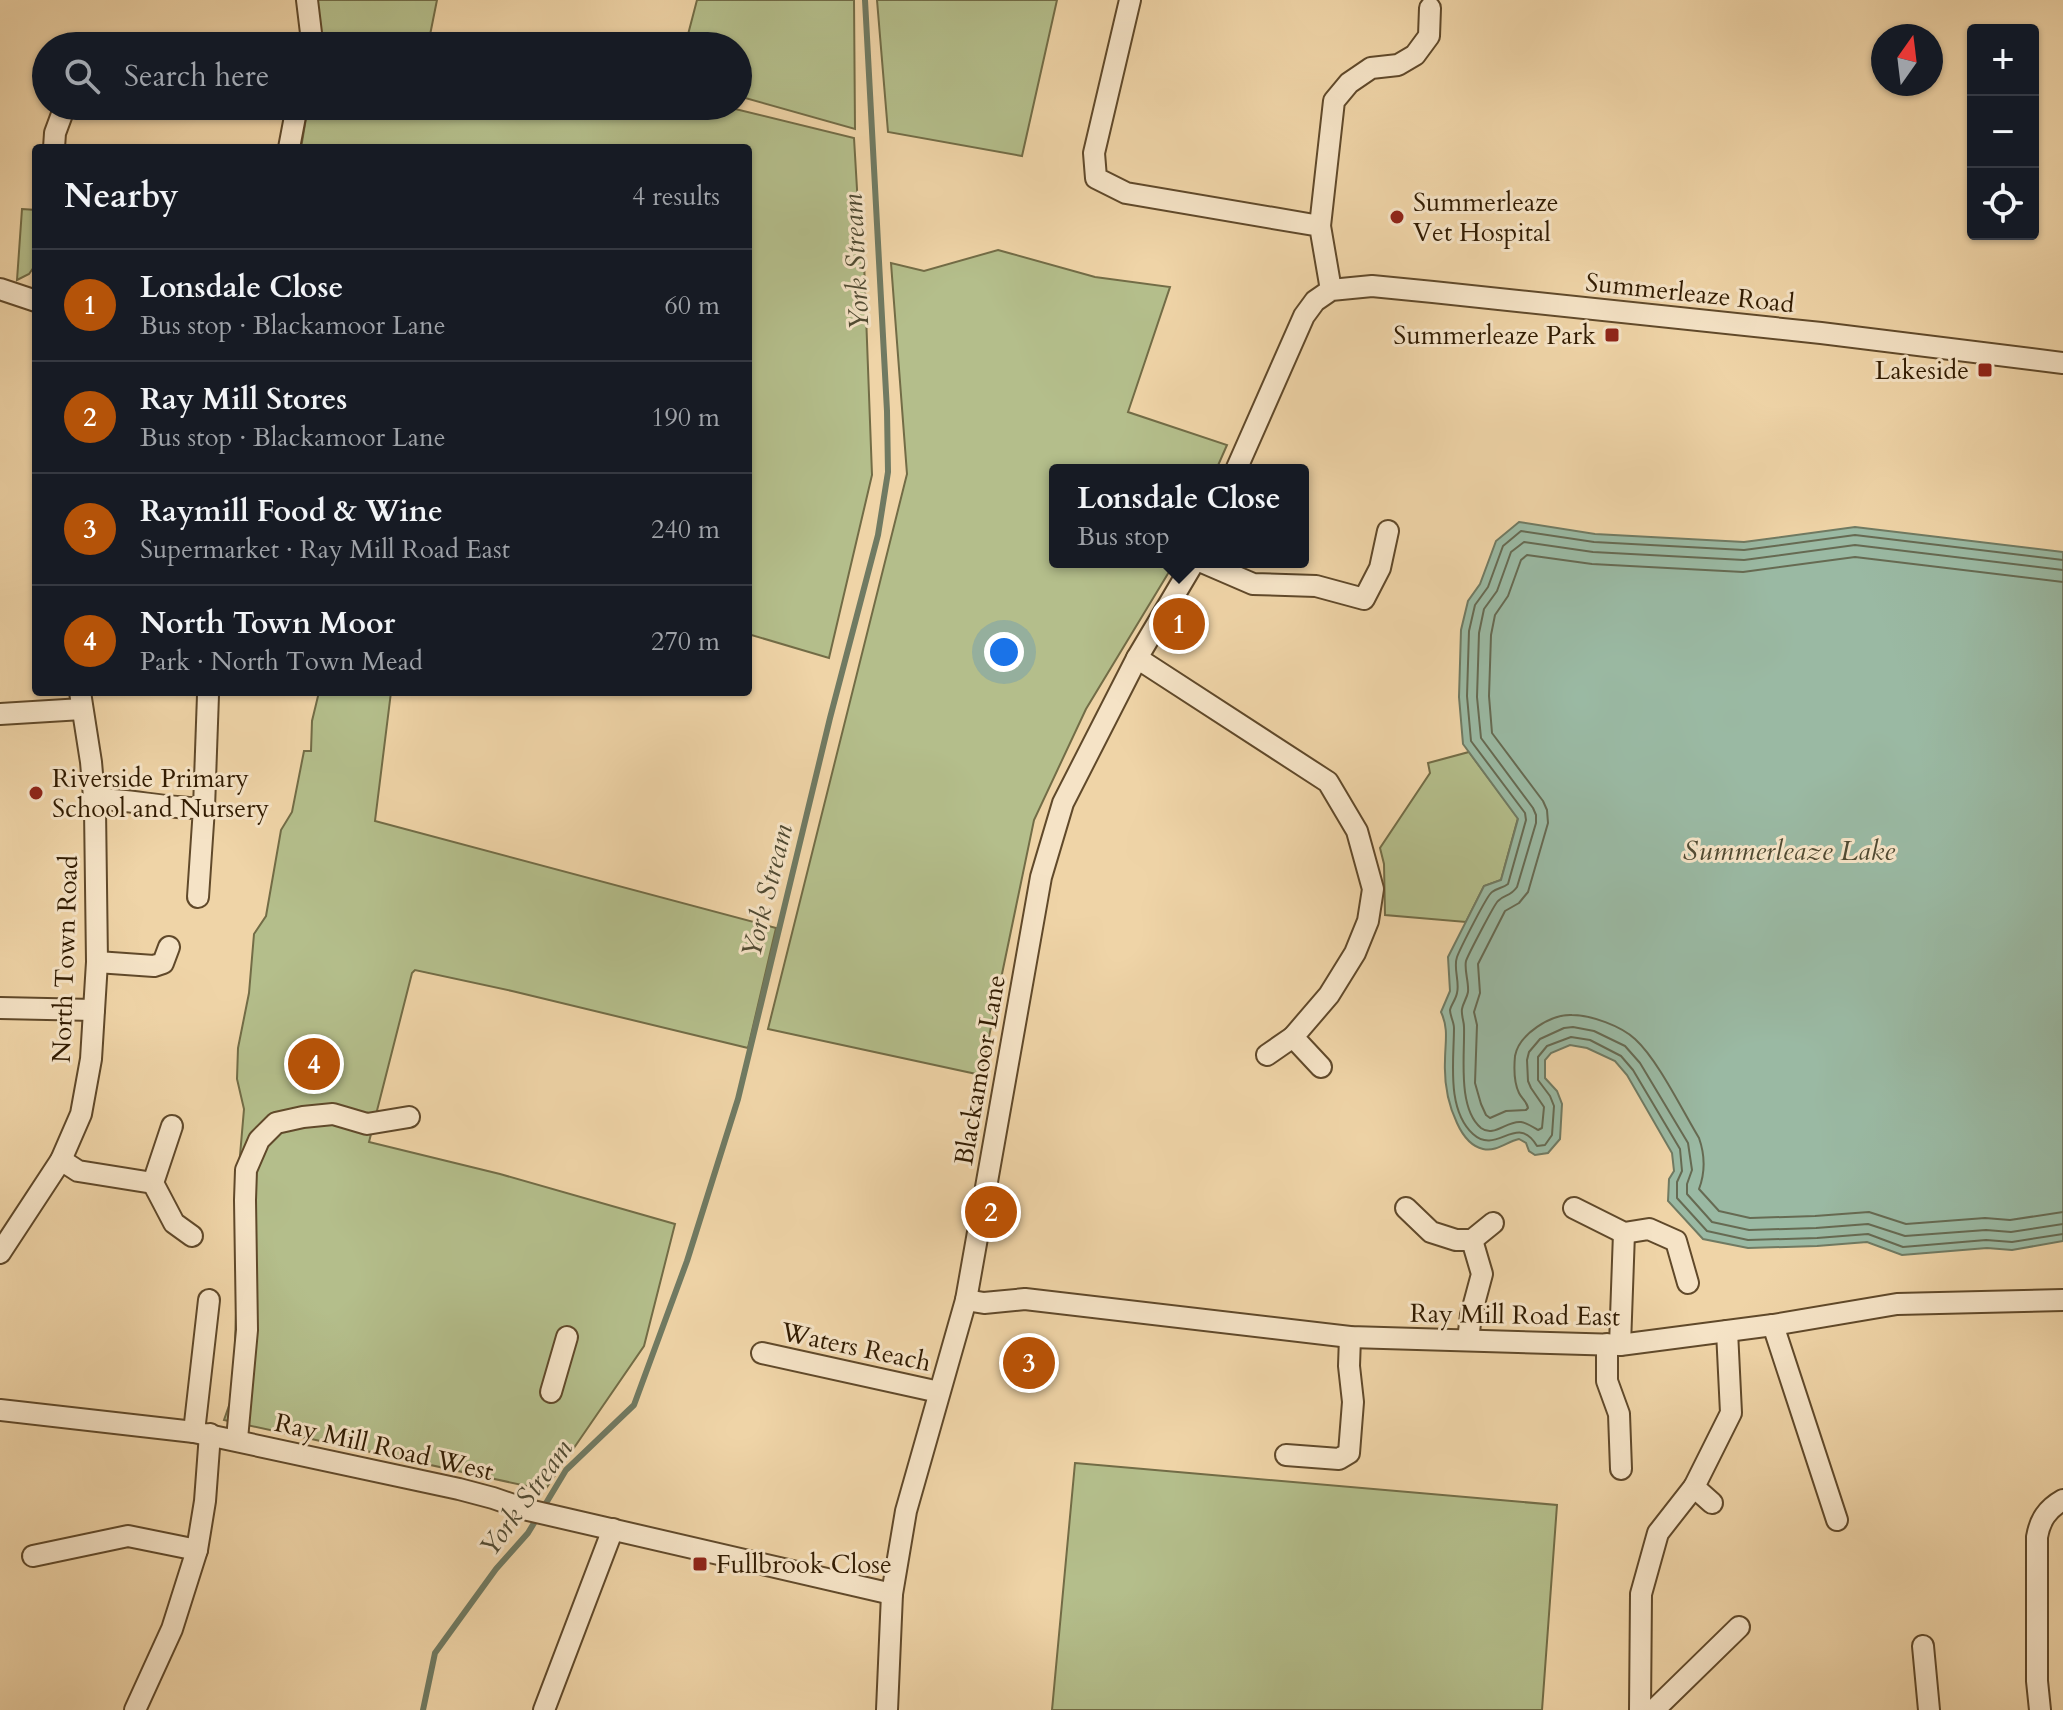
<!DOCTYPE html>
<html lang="en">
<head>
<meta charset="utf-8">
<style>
  body { margin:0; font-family:Cardo,serif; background:#242831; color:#f1f3f6 }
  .controls { position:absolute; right:24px; top:24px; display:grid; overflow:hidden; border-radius:8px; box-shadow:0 2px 6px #0004 }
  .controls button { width:72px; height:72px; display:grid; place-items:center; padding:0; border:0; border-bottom:2px solid #363941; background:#171b24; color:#f1f3f6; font:40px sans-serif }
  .compass { position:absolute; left:1871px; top:24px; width:72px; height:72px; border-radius:50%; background:#171b24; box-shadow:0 2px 6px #0004; rotate:14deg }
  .you { position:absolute; left:1004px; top:652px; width:28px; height:28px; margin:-20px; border:6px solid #fff; border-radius:50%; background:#1a73e8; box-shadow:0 0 0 12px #1a73e833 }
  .badge { display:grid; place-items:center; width:52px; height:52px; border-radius:50%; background:#b45309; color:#fff; font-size:26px; font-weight:700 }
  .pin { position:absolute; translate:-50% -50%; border:4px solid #fff; box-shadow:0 2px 8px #0006 }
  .popup { position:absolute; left:1049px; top:464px; width:260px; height:104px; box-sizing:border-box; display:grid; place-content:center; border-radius:8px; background:#171b24; filter:drop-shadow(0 2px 6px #0005); font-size:26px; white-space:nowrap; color:#9ea1a6 }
  .popup b { font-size:30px; color:#f1f3f6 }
  .popup::after { content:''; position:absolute; left:50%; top:100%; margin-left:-16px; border:16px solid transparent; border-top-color:#171b24 }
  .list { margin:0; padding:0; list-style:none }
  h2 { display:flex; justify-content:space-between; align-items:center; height:104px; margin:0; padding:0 32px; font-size:34px }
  h2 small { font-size:26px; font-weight:400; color:#9ea1a6 }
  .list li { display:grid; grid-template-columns:52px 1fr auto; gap:24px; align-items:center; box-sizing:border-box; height:112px; padding:0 32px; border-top:2px solid #363941 }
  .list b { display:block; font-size:30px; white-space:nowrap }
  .list p { margin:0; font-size:26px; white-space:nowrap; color:#9ea1a6 }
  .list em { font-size:26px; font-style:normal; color:#9ea1a6 }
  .icon { flex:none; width:44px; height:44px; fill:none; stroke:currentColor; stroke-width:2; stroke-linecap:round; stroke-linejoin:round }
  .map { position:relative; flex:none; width:2063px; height:1710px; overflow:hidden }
  .search { position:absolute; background:#171b24; box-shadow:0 2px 6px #0004; left:32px; top:32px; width:720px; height:88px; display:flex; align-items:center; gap:20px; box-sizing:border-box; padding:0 28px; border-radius:44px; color:#9ea1a6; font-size:30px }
  .panel { position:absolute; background:#171b24; box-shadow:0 2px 6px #0004; left:32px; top:144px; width:720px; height:552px; border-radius:8px }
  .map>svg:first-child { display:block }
  .green { fill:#b4be8b; stroke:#726c46; stroke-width:2 }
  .water { fill:#9ab9a3; stroke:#707a62; stroke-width:2 }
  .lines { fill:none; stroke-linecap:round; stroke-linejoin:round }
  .shore { stroke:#666a52; stroke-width:2 }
  .stream { stroke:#707a62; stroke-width:6 }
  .minor-casing { stroke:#60492a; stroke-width:24 }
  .minor { stroke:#f5e3c6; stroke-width:20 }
  .poi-dot { fill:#8f2418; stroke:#f5e3c6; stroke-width:3 }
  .labels { text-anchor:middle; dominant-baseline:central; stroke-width:6; stroke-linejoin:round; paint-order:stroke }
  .poi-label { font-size:26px; fill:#311b01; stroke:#f5e3c6; text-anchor:start }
  .street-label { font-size:26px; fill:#311b01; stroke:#f5e3c6 }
  .water-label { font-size:28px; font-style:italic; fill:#504a32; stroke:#f5e3c6 }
</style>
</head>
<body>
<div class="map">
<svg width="2063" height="1710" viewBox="0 0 2063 1710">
  <rect width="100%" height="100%" fill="#efd4a7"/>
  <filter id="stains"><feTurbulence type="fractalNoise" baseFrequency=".0025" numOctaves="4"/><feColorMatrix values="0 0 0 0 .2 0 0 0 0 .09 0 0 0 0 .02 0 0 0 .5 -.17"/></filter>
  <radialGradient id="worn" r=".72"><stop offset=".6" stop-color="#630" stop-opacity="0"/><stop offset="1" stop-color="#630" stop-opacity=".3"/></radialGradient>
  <!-- green -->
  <g class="green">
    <polygon points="309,0 437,0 430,35 476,46 318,46"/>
    <polygon points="697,0 854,0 855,129 738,96 738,46 685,46"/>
    <polygon points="877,0 1057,0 1022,156 888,132"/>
    <polygon points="308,106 723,106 854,138 859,223 864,261 872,475 829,658 748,634 748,148 301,148"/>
    <polygon points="22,209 36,210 36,264 29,274 17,280"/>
    <polygon points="998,250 1095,277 1170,287 1128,412 1227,445 1216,470 1055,470 1055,562 1175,562 1086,709 1034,820 981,1075 768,1029 907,474 891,263 924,271"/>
    <polygon points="319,692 391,692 375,821 776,928 748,1048 512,991 415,970 412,973 369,1142 500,1174 675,1224 644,1346 545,1490 224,1420 239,1377 241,1344 235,1344 237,1284 236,1202 244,1109 237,1079 238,1048 249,993 254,934 266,916 281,830 292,812 304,751 311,751 312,721"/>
    <polygon points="1469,752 1518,818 1501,880 1484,886 1466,922 1385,915 1384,864 1380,848 1430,773 1428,763"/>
    <polygon points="1075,1463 1557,1505 1542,1710 1052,1710"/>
  </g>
  <!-- water -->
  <path class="water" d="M1519,522L1595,534L1744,542L1855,527L2063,552V1241L2012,1250L1987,1248L1902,1255L1867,1242L1817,1246L1748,1248L1703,1239L1668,1201L1669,1179L1674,1171L1672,1153L1627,1075L1615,1061L1587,1048L1570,1045L1551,1053L1545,1060V1078L1557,1091L1562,1104L1560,1139L1548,1153L1535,1155L1529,1151L1526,1143L1519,1139C1506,1142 1497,1152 1483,1149C1470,1146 1462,1134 1457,1123C1448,1104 1444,1083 1445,1061C1445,1043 1449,1029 1441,1012L1450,991L1448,957L1484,886L1501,880L1518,819L1463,744L1459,697L1461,630L1468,601L1480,584L1496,541Z"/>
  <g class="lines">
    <!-- shore -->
    <g class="shore">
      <path d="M2063,560L1855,535L1744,550L1594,542L1521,531L1503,546L1488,587L1475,605L1469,631L1467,696L1471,741L1525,813L1526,820L1508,884C1503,888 1497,888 1492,892C1487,895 1460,949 1457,957C1453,968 1460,982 1457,993C1456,999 1451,1005 1450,1010C1450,1016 1454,1022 1454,1028C1454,1060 1446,1109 1473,1134C1497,1156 1517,1112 1537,1146L1545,1145L1552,1135L1554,1106L1550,1096L1538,1080V1057L1547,1046L1571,1037L1590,1040L1621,1056L1633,1070L1680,1149L1682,1171L1677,1182V1198L1707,1231L1748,1240L1817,1238L1868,1234L1903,1247L1986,1240L2012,1242L2063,1234"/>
      <path d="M2063,570L1855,545L1744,560L1593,552L1524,542L1511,552L1497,591L1484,609L1479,633L1477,697L1481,738L1533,808L1536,815V823L1517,887C1510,897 1505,894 1498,901C1495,903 1468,955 1466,961C1464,970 1469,982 1468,992C1467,998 1463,1003 1462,1009C1461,1015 1464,1021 1464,1027C1465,1054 1457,1108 1481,1128C1494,1138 1507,1120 1521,1122C1527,1123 1533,1127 1538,1130L1542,1128L1544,1107L1531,1088L1528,1081L1527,1060L1529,1052L1540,1039L1564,1028L1573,1027L1594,1031L1625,1046L1640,1063L1688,1143L1692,1170L1687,1184V1194L1712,1222L1749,1230L1816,1228L1868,1224L1905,1236L1986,1230L2011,1232L2063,1224"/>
      <path d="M2063,582L1855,557L1743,572L1592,564L1527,555L1521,560L1508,596L1495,615L1491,635L1489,696L1492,733L1543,801L1547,810L1548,823L1528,892L1519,903L1505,911L1478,964L1480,993L1474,1012L1477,1025L1475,1083L1481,1104L1486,1115L1490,1118L1506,1111L1526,1110L1528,1108C1527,1102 1522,1099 1519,1093C1514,1083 1514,1067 1515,1056C1519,1034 1551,1014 1572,1015C1591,1015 1621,1026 1635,1039C1658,1060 1682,1110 1699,1138C1705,1155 1705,1173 1699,1189L1719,1211L1750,1218L1815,1216L1869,1212L1906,1224L1985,1218L2010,1220L2063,1212"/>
    </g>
    <!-- stream -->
    <polyline class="stream" points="423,1710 435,1653 496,1569 528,1533 566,1470 634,1405 687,1261 738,1099 830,718 878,535 888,472 887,411 865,0"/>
    <!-- minor casing -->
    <g class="minor-casing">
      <g id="minor">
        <polyline points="307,0 311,33 308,46"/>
        <polyline points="1130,0 1094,153 1096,178 1126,193 1320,226 1331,290"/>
        <polyline points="54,148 55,133 65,106"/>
        <polyline points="289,148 297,106"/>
        <polyline points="1320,226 1334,101 1349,83 1371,68 1398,65 1415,55 1429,36 1430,8"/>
        <polyline points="0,289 36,301"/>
        <polyline points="1236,470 1304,316 1315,301 1331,290 1372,286 1433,292 1821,333 2063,363"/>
        <polyline points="1202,562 1253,584 1316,586 1364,599 1380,568 1388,531"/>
        <polyline points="1137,658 1328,782 1357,831 1373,889 1368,921 1355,953 1329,995 1293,1037 1321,1067"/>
        <polyline points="0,714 82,709"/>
        <path d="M94,799C131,799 167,809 204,808L198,897"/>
        <polyline points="204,808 208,695"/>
        <polyline points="97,962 154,966 163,963 169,947"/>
        <polyline points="0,1008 94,1010"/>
        <polyline points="1267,1055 1293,1037"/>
        <polyline points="172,1126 153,1183 174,1223 192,1236"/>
        <polyline points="61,1160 78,1171 153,1183"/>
        <polyline points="1406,1208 1431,1232 1456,1240 1472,1240 1493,1223"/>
        <polyline points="1574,1208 1624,1233 1649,1229 1676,1241 1688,1283"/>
        <polyline points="0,1253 61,1160 81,1114 91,1059 97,962 95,809 91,762 80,692"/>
        <polyline points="966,1300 984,1303 1025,1299 1350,1337 1620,1345 1773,1325 1897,1304 2063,1300"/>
        <polyline points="1773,1325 1837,1520"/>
        <polyline points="1468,1340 1471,1315 1482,1274 1472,1240"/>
        <polyline points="1607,1344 1607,1381 1619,1414 1621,1469"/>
        <polyline points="1620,1345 1624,1233"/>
        <polyline points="762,1353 939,1392"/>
        <polyline points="551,1392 567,1337"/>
        <polyline points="0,1410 194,1432 459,1489 493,1498 528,1510 892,1594"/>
        <polyline points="194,1432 209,1300"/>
        <polyline points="237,1439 247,1330 245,1200 246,1170 259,1140 276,1123 303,1117 333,1114 367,1124 409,1117"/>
        <polyline points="1286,1455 1339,1459 1349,1453 1353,1402 1349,1366 1350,1337"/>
        <polyline points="1712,1503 1694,1487 1731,1413 1727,1331"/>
        <polyline points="33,1556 128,1536 197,1550"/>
        <polyline points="1923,1646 1929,1710"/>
        <polyline points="135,1710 172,1629 197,1550 205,1501 210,1434"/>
        <polyline points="544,1710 613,1529"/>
        <polyline points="887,1710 892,1594 906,1511 966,1300 1041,877 1063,803 1137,658 1194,562"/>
        <polyline points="1640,1710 1641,1594 1658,1533 1694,1487"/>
        <polyline points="1654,1710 1739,1627"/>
        <path d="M2040,1710L2037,1681V1537C2040,1520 2047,1509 2063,1500"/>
      </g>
    </g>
    <!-- minor -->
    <use href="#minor" class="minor"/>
  </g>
  <!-- markers -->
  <g class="poi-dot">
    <circle cx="1397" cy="217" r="8"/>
    <rect x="1604" y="327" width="16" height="16" rx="4"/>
    <rect x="1977" y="362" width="16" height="16" rx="4"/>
    <circle cx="36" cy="793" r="8"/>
    <rect x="692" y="1556" width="16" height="16" rx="4"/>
  </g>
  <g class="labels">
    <!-- poi labels -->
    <g class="poi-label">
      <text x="1413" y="202">Summerleaze<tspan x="1413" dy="30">Vet Hospital</tspan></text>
      <text x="1596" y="335" text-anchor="end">Summerleaze Park</text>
      <text x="1969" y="370" text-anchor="end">Lakeside</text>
      <text x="52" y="778">Riverside Primary<tspan x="52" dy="30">School and Nursery</tspan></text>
      <text x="716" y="1564">Fullbrook Close</text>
    </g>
    <!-- street labels -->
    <g class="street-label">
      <text transform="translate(1690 293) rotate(6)">Summerleaze Road</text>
      <text transform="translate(65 959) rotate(-88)">North Town Road</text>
      <text transform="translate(980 1070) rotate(-80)">Blackamoor Lane</text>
      <text transform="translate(1515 1315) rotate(1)">Ray Mill Road East</text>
      <text transform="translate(856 1347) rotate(12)">Waters Reach</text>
      <text transform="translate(384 1447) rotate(13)">Ray Mill Road West</text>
    </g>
    <!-- water labels -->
    <g class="water-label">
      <text transform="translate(856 262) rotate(-93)">York Stream</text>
      <text x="1789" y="851">Summerleaze Lake</text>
      <text transform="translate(767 891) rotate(-76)">York Stream</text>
      <text transform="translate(526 1498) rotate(-54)">York Stream</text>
    </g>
  </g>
  <rect width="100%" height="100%" filter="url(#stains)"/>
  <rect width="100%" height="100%" fill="url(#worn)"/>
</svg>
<div class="controls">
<button>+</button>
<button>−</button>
<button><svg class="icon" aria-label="locate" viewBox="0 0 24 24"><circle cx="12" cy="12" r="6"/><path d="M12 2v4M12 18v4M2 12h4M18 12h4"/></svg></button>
</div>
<svg class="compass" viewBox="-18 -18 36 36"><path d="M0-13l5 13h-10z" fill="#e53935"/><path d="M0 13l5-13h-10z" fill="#9ea1a6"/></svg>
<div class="you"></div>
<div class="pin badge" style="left:1179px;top:624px">1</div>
<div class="popup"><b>Lonsdale Close</b>Bus stop</div>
<div class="pin badge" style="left:991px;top:1212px">2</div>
<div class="pin badge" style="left:1029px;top:1363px">3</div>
<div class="pin badge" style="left:314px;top:1064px">4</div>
<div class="search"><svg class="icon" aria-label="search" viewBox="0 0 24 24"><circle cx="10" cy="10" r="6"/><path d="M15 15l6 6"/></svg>Search here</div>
<section class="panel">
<h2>Nearby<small>4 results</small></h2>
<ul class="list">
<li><span class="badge">1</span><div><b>Lonsdale Close</b><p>Bus stop · Blackamoor Lane</p></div><em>60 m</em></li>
<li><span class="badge">2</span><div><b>Ray Mill Stores</b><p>Bus stop · Blackamoor Lane</p></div><em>190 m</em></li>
<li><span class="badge">3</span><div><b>Raymill Food &amp; Wine</b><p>Supermarket · Ray Mill Road East</p></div><em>240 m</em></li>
<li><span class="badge">4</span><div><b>North Town Moor</b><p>Park · North Town Mead</p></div><em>270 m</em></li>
</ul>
</section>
</div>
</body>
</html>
